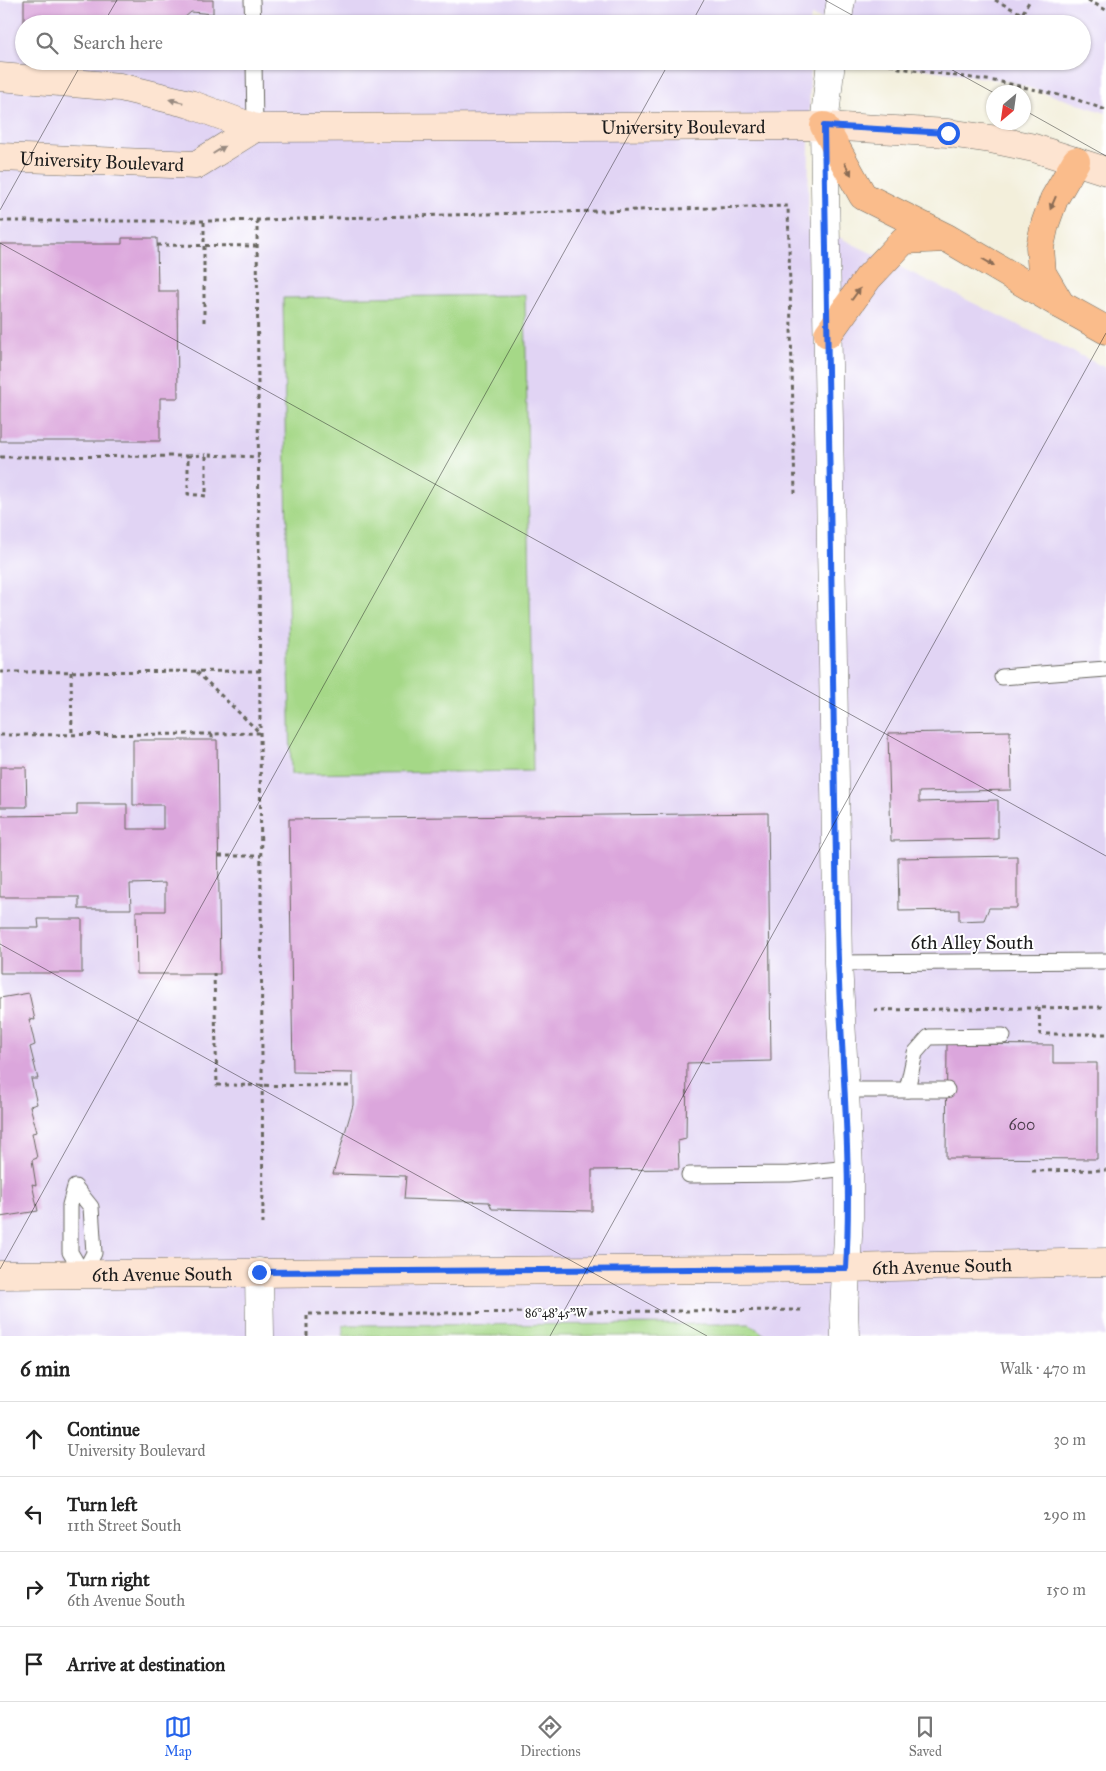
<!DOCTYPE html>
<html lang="en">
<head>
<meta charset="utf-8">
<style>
  body { margin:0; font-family:"IM FELL Great Primer",serif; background:#f2f2f2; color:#222 }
  .compass { position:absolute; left:986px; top:85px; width:45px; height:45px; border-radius:50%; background:#fff; box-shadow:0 1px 4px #0004; rotate:209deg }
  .stop { position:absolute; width:15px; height:15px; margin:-11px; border:4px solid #2563eb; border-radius:50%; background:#fff }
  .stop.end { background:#2563eb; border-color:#fff; box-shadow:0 1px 5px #0008 }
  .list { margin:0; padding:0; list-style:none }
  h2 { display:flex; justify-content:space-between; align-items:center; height:65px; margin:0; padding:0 20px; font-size:21px }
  h2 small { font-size:16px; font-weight:400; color:#767676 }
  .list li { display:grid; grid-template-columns:32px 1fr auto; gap:15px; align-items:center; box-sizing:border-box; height:75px; padding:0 20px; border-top:1px solid #e0e0e0 }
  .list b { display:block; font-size:19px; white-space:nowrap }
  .list p { margin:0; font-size:16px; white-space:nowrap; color:#767676 }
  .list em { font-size:16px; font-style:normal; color:#767676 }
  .icon { flex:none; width:28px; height:28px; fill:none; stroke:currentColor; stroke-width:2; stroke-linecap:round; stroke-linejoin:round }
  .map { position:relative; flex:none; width:1106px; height:1336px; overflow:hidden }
  .search { position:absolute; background:#fff; box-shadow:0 1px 4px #0004; left:15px; right:15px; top:15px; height:55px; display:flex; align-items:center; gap:12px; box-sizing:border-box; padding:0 18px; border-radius:28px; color:#767676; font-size:19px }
  .sheet { height:365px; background:#fff }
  nav { display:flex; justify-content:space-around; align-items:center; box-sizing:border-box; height:70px; border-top:1px solid #e0e0e0; background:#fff; font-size:14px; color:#767676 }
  nav a { display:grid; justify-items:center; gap:2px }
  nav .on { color:#2563eb }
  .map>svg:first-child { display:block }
  .built { fill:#e1d4f4 }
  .green { fill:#a5d887; stroke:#607a52 }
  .building { fill:#dba6dc }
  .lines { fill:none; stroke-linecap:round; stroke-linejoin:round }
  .lane-casing { stroke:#67665f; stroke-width:17 }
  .street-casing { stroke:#67665f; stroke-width:29 }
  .secondary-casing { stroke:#67665f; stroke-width:29 }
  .highway-casing { stroke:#67665f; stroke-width:29 }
  .path { stroke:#67665f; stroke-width:3; stroke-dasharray:4 4; stroke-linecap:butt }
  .lane { stroke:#fff; stroke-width:15 }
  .street { stroke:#fff; stroke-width:28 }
  .secondary { stroke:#fde4d1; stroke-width:28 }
  .highway { stroke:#fabc8b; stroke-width:28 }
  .oneway { fill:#988a80 }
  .oneway2 { fill:#8b6c54 }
  .route { stroke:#2563eb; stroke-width:6 }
  .ticks { fill:none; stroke:#1c1c1c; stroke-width:1; stroke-opacity:0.45 }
  .labels { text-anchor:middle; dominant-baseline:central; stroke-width:4; stroke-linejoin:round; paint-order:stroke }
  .number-label { font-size:16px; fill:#4c3e4c }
  .street-label { font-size:19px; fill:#1c1c1c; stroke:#fff }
  .ticks-label { font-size:12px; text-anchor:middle; fill:#1c1c1c; stroke:#fff; stroke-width:4; stroke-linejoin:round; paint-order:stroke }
</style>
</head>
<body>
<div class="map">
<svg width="1106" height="1336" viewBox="0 0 1106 1336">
  <rect width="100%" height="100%" fill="#fff"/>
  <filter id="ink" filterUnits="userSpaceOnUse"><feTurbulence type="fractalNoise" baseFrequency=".02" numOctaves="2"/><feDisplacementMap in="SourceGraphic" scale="10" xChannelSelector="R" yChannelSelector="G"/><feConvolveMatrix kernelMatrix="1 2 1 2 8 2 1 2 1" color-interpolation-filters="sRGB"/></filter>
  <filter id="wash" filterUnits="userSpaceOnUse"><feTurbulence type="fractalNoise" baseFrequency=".0096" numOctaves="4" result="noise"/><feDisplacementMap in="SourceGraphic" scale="20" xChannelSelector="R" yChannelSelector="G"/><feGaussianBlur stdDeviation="1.12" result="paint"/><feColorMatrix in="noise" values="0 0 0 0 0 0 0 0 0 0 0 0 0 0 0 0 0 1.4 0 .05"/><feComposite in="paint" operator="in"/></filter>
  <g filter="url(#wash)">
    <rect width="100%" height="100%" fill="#f3efdb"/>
    <!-- built -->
    <polygon class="built" points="0,0 1106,0 1106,113 1011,82 919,68 893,61 1082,61 1082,24 839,24 811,16 810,24 24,24 24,61 810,61 808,222 1106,368 1106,1336 0,1336"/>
    <!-- green -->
    <g class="green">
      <polygon points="525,295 533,771 291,774 283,298"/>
      <polygon points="750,1324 766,1336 343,1336 343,1325"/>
    </g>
    <g id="blocks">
      <!-- building -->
      <g class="building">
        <polygon points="24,0 213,0 213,14 191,12 177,24 24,24"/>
        <polygon points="122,238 157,238 158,291 177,291 178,398 160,398 160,441 0,441 0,244 122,244"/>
        <polygon points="1010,731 1011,790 919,792 919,802 998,800 998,839 891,841 888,733"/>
        <polygon points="133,740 217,740 220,974 137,974 136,911 165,911 165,883 130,884 131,909 79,909 79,897 0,897 0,816 77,815 77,804 127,804 127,829 163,829 163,805 133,805"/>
        <polygon points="0,767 26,767 27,807 0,807"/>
        <polygon points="768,813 771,1061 687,1063 686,1139 678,1141 679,1169 592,1170 592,1211 492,1209 489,1202 404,1199 406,1176 333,1174 353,1105 353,1073 293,1072 289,819"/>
        <polygon points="1017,856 1017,908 989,908 984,920 959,921 959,910 899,911 898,858"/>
        <polygon points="38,919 82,919 82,973 0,973 0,928 39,928"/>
        <polygon points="29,993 35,1020 29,1019 35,1045 30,1047 38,1079 31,1079 37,1104 30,1106 37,1132 32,1133 37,1158 32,1160 36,1185 32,1184 38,1211 0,1217 0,998"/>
        <polygon points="947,1044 1053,1045 1053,1063 1097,1063 1097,1159 946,1158"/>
      </g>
    </g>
  </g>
  <g filter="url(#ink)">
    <use href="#blocks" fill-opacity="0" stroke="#67665f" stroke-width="1"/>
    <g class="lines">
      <!-- lane casing -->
      <g class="lane-casing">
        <g id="lane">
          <polyline points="252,0 253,24"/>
          <polyline points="254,61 255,128"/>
          <polyline points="1002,677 1106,669"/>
          <polyline points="838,963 1106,961"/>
          <polyline points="844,1090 947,1090"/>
          <polyline points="907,1090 915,1053 929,1037 1003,1036"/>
          <polyline points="689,1175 790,1174 849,1168"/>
          <polygon points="75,1187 91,1207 94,1253 83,1274 70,1252 70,1205"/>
        </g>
      </g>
      <!-- street casing -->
      <g class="street-casing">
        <g id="street">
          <polyline points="837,24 841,0"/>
          <polyline points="831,61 824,126 838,963 849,1168 849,1218 844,1309 845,1336"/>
          <polyline points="259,1272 260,1336"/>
        </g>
      </g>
      <!-- secondary casing -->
      <g class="secondary-casing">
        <g id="secondary">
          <path id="s1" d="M0,77L120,87L190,104L255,128L824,126L948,133L991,139L1034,148L1106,171"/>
          <path id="s2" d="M0,157L196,165L255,128"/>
          <path id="s3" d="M0,1275L846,1268L1106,1262"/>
        </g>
      </g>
      <!-- highway casing -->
      <g class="highway-casing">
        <g id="highway">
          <polyline points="824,126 863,196 945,237"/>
          <polyline points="1076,161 1054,199 1045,224 1040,247 1042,273 1061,305 1106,330"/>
          <polyline points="828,334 868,278 904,240 947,238 1061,305"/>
        </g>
      </g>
      <!-- path -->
      <g class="path">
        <polyline points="995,0 1022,14 1030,0"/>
        <polyline points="1088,0 1106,10"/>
        <polyline points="883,61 899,68 1001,82 1072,98 1106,110"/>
        <polyline points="257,220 263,1226"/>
        <polyline points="0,221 222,221 788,206 795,493"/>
        <polyline points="204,222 204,323"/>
        <polyline points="157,245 258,246"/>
        <polyline points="188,456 206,455"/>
        <polyline points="0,457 188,456 188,494 206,496 206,455 259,457"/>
        <polyline points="0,672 260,671"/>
        <polyline points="71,672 72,735"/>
        <polyline points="197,672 260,733 212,734 212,740"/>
        <polyline points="0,735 212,734"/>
        <polyline points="219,856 261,856"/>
        <polyline points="214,973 217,1085 353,1086"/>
        <polyline points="1039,1008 1040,1034 1106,1034"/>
        <polyline points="874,1010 1106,1007"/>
        <polyline points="1032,1171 1106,1170"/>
        <polyline points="307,1336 307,1314 801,1310"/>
      </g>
      <!-- lane -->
      <use href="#lane" class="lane"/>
      <!-- street -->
      <use href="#street" class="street"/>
      <!-- secondary -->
      <use href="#secondary" class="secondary"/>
      <!-- highway -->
      <use href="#highway" class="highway"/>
    </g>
    <!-- one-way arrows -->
    <defs><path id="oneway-solid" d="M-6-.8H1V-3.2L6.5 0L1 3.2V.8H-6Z" transform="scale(1.25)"/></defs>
    <g class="oneway">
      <use href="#oneway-solid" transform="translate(176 101) rotate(-167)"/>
      <use href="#oneway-solid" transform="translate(219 150) rotate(-32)"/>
    </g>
    <g class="oneway2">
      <use href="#oneway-solid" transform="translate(848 169) rotate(61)"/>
      <use href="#oneway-solid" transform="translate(1053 203) rotate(113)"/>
      <use href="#oneway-solid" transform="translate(988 262) rotate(30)"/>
      <use href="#oneway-solid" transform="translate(856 294) rotate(-54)"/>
    </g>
  </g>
  <g class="lines" filter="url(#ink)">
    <!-- route -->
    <path class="route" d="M259,1272L846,1268C853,1153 839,1039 837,924C833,658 829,392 824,126L948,133"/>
  </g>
  <!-- ticks -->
  <path class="ticks" d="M825,0L868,24M103,24L117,0M691,24L704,0M936,61L994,93M1024,110L1106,156M0,210L83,61M0,243L1106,856M0,944L707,1336M0,1269L670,61M550,1336L1106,333"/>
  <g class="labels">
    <!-- number labels -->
    <g class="number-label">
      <text x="1022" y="1124">600</text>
    </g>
    <!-- street labels -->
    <g class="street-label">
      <text stroke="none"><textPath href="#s1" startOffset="690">University Boulevard</textPath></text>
      <text stroke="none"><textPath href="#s2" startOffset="102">University Boulevard</textPath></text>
      <text x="972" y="942">6th Alley South</text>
      <text stroke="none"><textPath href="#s3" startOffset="942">6th Avenue South</textPath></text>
      <text stroke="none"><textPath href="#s3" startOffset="162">6th Avenue South</textPath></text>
    </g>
  </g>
  <g class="ticks-label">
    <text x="556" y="1317">86°48'45"W</text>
  </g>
</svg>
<svg class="compass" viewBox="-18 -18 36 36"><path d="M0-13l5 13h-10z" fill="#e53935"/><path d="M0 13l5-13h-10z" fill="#767676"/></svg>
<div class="stop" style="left:948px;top:133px"></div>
<div class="stop end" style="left:259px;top:1272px"></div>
<div class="search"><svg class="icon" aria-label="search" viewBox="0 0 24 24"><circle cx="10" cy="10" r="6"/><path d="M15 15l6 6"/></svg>Search here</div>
</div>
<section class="sheet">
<h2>6 min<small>Walk · 470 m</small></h2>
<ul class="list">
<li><svg class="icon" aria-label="ahead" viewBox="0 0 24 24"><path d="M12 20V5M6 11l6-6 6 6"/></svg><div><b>Continue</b><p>University Boulevard</p></div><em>30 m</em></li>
<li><svg class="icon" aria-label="left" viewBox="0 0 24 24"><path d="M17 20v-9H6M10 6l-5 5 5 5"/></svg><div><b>Turn left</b><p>11th Street South</p></div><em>290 m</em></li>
<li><svg class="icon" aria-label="right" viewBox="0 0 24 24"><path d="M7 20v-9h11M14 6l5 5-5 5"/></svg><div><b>Turn right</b><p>6th Avenue South</p></div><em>150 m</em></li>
<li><svg class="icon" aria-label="arrive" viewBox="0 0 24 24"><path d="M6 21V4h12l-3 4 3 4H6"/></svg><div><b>Arrive at destination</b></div></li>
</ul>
</section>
<nav>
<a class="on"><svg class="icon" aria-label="map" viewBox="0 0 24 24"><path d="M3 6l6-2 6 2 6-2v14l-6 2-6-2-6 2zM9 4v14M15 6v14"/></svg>Map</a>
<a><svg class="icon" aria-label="directions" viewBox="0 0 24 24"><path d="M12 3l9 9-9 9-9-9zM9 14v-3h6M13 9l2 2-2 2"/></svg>Directions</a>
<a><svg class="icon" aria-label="saved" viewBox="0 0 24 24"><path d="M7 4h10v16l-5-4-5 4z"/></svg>Saved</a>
</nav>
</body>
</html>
